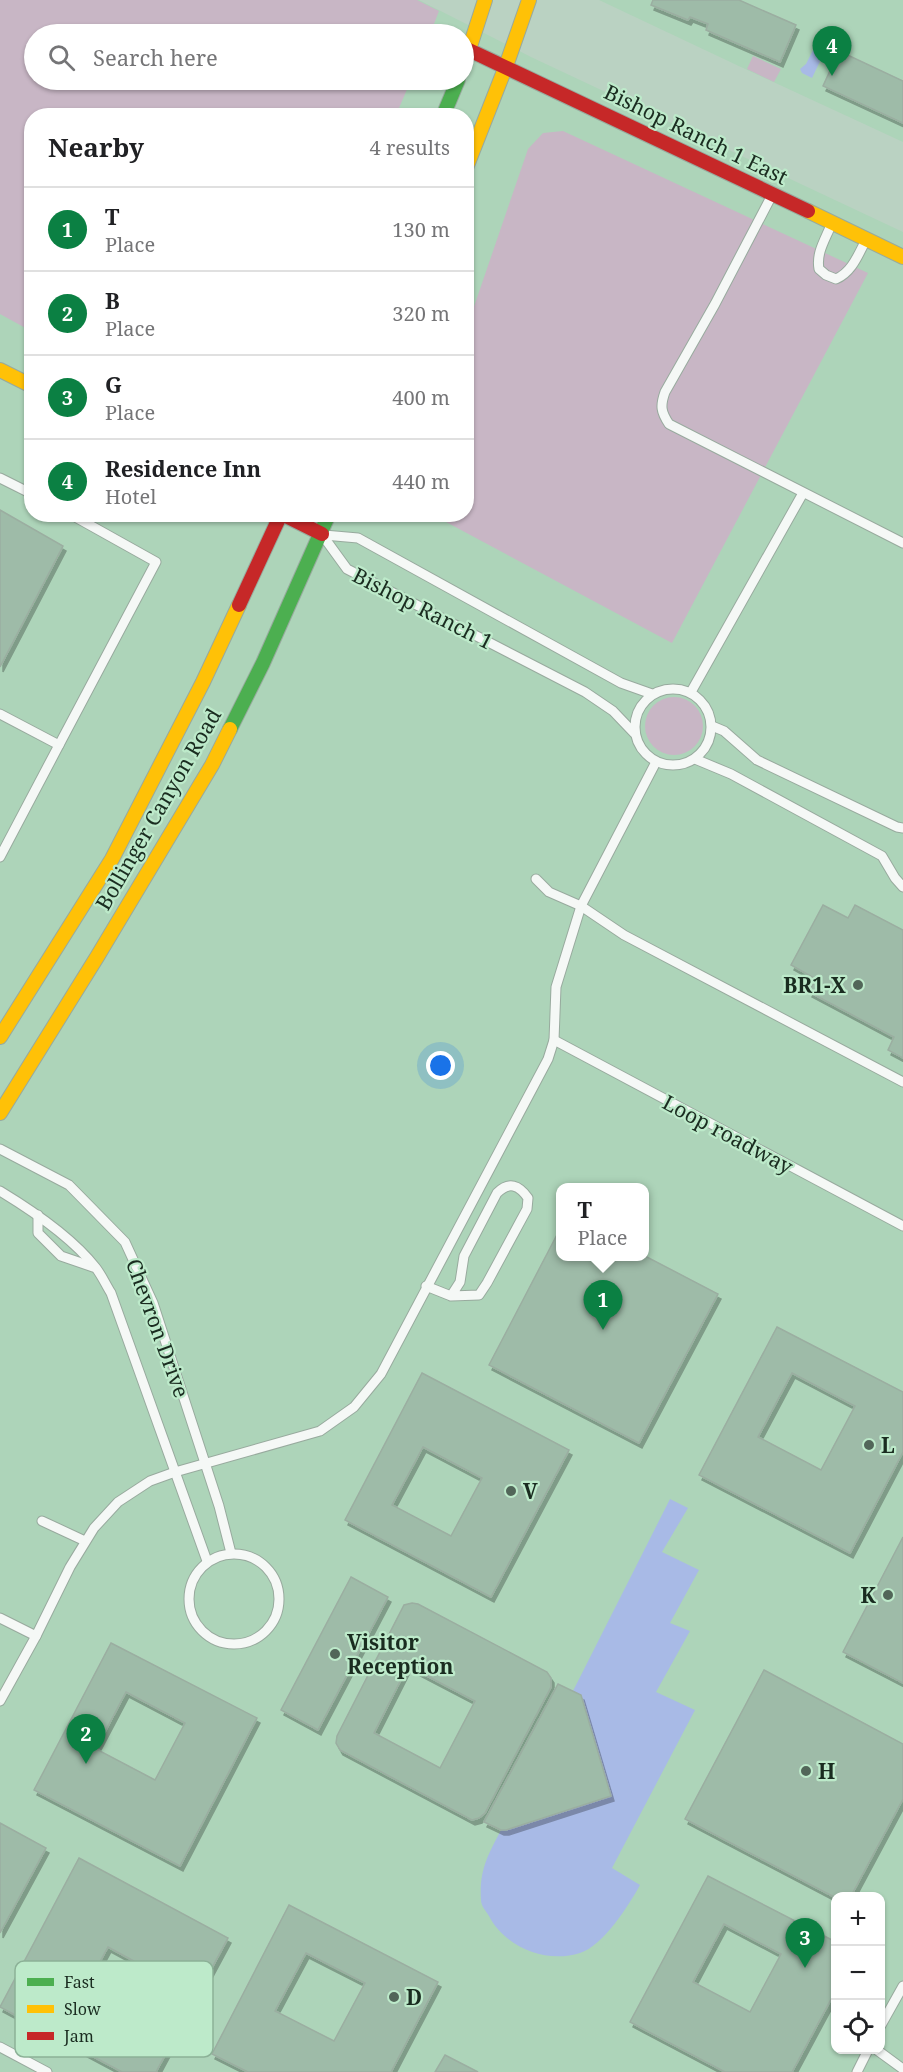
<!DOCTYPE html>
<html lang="en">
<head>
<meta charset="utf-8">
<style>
  body { margin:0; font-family:"Noto Serif",serif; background:#f6f6f6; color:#202124 }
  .controls { position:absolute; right:18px; bottom:18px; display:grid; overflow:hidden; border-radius:12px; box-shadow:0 2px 4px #0004 }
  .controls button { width:54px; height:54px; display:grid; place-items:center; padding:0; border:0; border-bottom:2px solid #e0e0e0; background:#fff; color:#202124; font:30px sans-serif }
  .you { position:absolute; left:441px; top:1066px; width:21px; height:21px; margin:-15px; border:4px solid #fff; border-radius:50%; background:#1a73e8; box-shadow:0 0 0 9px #1a73e833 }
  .badge { display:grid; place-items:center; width:39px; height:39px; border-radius:50%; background:#0b8043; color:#fff; font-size:20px; font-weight:700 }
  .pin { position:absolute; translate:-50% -50px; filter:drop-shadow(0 2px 3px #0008) }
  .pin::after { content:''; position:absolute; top:32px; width:21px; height:18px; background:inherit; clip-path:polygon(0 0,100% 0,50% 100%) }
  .popup { position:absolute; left:556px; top:1183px; width:93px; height:78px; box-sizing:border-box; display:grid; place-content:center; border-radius:12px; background:#fff; filter:drop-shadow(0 2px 4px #0005); font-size:20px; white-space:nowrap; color:#757577 }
  .popup b { font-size:22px; color:#202124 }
  .popup::after { content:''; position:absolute; left:50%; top:100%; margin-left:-12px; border:12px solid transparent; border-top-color:#fff }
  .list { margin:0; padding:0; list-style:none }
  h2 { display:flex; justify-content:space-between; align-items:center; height:78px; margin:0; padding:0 24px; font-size:26px }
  h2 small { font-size:20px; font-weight:400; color:#757577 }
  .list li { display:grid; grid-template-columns:39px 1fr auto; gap:18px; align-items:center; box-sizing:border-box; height:84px; padding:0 24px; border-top:2px solid #e0e0e0 }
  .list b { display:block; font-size:22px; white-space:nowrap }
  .list p { margin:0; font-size:20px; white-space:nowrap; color:#757577 }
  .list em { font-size:20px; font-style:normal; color:#757577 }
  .icon { flex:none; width:33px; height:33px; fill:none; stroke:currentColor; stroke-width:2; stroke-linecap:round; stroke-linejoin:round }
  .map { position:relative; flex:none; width:903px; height:2072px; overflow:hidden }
  .search { position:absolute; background:#fff; box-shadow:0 2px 4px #0004; left:24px; top:24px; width:450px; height:66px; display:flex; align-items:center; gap:15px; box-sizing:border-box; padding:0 21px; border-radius:33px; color:#757577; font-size:22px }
  .panel { position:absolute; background:#fff; box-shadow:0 2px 4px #0004; left:24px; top:108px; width:450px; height:414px; border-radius:24px }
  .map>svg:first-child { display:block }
  .built { fill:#add4b9; fill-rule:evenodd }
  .green { fill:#c8b6c5 }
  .water { fill:#a8bae6 }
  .building { fill:#9ebba8; stroke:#9baea1; stroke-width:1.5; fill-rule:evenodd; filter:url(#shadow) }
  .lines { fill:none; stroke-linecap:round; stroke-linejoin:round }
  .lane-casing { stroke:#98aa9e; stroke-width:11 }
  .fast-casing { stroke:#98aa9e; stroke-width:16 }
  .slow-casing { stroke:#98aa9e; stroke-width:16 }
  .jam-casing { stroke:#98aa9e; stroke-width:16 }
  .lane { stroke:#f5f8f6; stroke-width:9 }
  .fast { stroke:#4caf50; stroke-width:14 }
  .slow { stroke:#ffc107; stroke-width:14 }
  .jam { stroke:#c62828; stroke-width:14 }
  .poi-dot { fill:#526659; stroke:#bdeaca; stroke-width:2 }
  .labels { text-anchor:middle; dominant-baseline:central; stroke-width:4.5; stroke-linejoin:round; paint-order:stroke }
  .street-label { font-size:21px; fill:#1a2c20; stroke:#bdeaca }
  .poi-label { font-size:21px; font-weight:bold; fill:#1a2c20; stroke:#bdeaca; text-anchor:start }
  .key { fill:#bdeaca; stroke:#8cb197; stroke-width:1.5 }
  .key-label { font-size:16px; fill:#1a2c20 }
</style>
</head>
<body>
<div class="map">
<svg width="903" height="2072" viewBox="0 0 903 2072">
  <defs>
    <filter id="shadow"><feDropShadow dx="3" dy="5" stdDeviation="0" flood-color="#0004"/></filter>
  </defs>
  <rect width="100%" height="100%" fill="#bad2c2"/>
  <!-- built -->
  <g class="built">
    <path d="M0,0H419L531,57L903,232V2072H0ZM34,34H464V80H34ZM32,116H466V514H32ZM561,1188H645V1256H561ZM836,1896H880V2050H836Z"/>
    <polygon points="599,0 903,0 903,142 743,68"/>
  </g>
  <!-- green -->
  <g class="green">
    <polygon points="0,0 417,0 439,11 430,34 34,34 34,80 411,80 396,115 32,116 31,331 0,314"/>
    <polygon points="753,56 781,69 774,82 747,69"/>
    <polygon points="563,131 868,273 672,643 433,515 466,514 467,327 528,149 543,133"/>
    <circle cx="674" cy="726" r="29"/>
  </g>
  <!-- water -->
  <g class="water">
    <polygon points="815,46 825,51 812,78 802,73 800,69 806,64"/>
    <path d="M670,1499L688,1508L662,1552L699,1570L670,1623L690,1631L656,1692L695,1710L612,1868L640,1885C629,1905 603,1946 580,1953C546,1964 505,1947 489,1916C486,1911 481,1906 481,1900C479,1870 488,1855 501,1830H507L611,1796L581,1695L573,1691Z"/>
  </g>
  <!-- building -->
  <g class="building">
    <polygon points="653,0 739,0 796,25 780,62 706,30 708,24 690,17 688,20 651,5"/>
    <polygon points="839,51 903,81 903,123 823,86"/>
    <polygon points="0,510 63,546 0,667"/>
    <polygon points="823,905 848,918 855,905 903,930 903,1058 888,1050 894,1037 809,992 816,979 791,965"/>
    <polygon points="561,1227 561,1256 645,1256 718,1294 639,1443 489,1365"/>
    <path d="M777,1327L903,1392V1452L850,1553L699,1475ZM792,1373L855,1406L821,1470L758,1437Z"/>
    <path d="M422,1373L569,1450L491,1597L345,1520ZM423,1447L482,1478L451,1536L392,1505Z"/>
    <polygon points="903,1537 903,1683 843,1652"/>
    <polygon points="351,1577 388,1597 318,1730 281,1710"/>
    <path d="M412,1603L418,1604L547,1672L551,1678V1687L485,1813L479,1818L472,1820L340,1750L336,1743L337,1736L404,1605ZM408,1666L475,1701L440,1768L374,1733Z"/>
    <path d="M111,1643L257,1718L180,1866L34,1790ZM126,1692L185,1723L155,1780L96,1749Z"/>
    <polygon points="764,1670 903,1744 903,1799 851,1896 836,1896 836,1898 685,1819"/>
    <polygon points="558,1684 581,1695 611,1796 506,1830 501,1830 484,1822"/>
    <polygon points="0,1823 46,1848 0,1933"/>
    <path d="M79,1858L228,1938L156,2072H122L0,2007ZM108,1947L167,1979L135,2037L76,2006Z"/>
    <path d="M708,1876L836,1942V1990L792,2072H725L630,2022ZM724,1924L781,1954L750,2012L693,1982Z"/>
    <path d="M289,1905L438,1982L391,2072H248L212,2054ZM306,1953L365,1983L334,2041L275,2011Z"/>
    <polygon points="445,2055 478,2072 435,2072"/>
  </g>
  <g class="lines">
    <!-- lane casing -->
    <g class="lane-casing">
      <g id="lane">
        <path d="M771,197L715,304L665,392C660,406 661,412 669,424L903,543"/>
        <path d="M831,225C825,240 816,253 819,269L826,275L836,279C852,272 858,255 866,240"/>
        <polyline points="0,478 32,494"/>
        <polyline points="324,535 358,538 621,683 652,694"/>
        <polyline points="323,536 347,569 585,692 613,711 634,733"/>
        <circle cx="673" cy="727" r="38"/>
        <polyline points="691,692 803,493"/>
        <polyline points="0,714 59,745 0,857"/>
        <polyline points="712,726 724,731 757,760 897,827 903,828"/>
        <polyline points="59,745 156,562 70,514"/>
        <polyline points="695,759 731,774 882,856 895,878 903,887"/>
        <polyline points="536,879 549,892 581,906 624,935 903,1082"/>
        <polyline points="554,1040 903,1226"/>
        <polyline points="0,1149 69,1185 125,1242 153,1303 219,1506 231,1553"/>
        <path d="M0,1191C33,1211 72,1237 96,1268C102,1276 106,1285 111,1293L207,1561"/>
        <polyline points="38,1215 38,1233 61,1256 93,1267"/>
        <path d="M426,1286L451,1296L479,1295L487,1283L527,1209L528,1198C519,1185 509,1181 497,1193L464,1256L460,1282L451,1296"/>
        <polyline points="42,1521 85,1541"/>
        <circle cx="234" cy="1599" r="45"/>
        <polyline points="0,1618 36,1636"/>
        <polyline points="0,1701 36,1636 70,1567 94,1528 118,1502 150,1481 175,1472 320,1431 354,1407 381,1374 548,1059 554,1040 556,987 581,906 656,762"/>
        <polyline points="880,2027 903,1986"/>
        <polyline points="0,2047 47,2072"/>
        <polyline points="877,2050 903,2069"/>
        <polyline points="857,2072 868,2050"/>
      </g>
    </g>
    <!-- fast casing -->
    <g class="fast-casing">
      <g id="fast">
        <polyline points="443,116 458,80"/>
        <polyline points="230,729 263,663 329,514"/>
      </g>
    </g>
    <!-- slow casing -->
    <g class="slow-casing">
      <g id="slow">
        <polyline points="464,65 485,0"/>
        <polyline points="466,168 506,66 529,0"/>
        <polyline points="808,211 903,257"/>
        <polyline points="0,370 32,386"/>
        <polyline points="0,1037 112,859 203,682 239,605"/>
        <polyline points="0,1113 97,957 212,765 230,729"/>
      </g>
    </g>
    <!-- jam casing -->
    <g class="jam-casing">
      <g id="jam">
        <polyline points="469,50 808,211"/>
        <polyline points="282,514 322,534"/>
        <polyline points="239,605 281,514"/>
      </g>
    </g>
    <!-- lane -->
    <use href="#lane" class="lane"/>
    <!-- fast -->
    <use href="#fast" class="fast"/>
    <!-- slow -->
    <use href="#slow" class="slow"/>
    <!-- jam -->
    <use href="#jam" class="jam"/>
  </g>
  <!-- markers -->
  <g class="poi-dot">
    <circle cx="858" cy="985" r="6"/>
    <circle cx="869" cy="1445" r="6"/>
    <circle cx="511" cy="1491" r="6"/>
    <circle cx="888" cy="1595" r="6"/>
    <circle cx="335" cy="1654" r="6"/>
    <circle cx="806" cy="1771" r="6"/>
    <circle cx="394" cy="1997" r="6"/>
  </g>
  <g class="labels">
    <!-- street labels -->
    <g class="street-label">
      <text transform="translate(696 134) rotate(26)">Bishop Ranch 1 East</text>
      <text transform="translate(423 608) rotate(27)">Bishop Ranch 1</text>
      <text transform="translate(158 809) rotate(-60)">Bollinger Canyon Road</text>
      <text transform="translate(728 1134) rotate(28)">Loop roadway</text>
      <text transform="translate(158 1328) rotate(70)">Chevron Drive</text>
    </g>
    <!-- poi labels -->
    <g class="poi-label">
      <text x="846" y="985" text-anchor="end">BR1-X</text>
      <text x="881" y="1445">L</text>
      <text x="523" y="1491">V</text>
      <text x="876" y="1595" text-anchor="end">K</text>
      <text x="347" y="1642">Visitor<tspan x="347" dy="24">Reception</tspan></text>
      <text x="818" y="1771">H</text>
      <text x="406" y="1997">D</text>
    </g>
  </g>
  <!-- legend -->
  <rect x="15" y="1961" width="198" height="96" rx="9" class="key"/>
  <rect x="27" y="1978" width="27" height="8" fill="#4caf50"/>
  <rect x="27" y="2005" width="27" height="8" fill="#ffc107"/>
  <rect x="27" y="2032" width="27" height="8" fill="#c62828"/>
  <g class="key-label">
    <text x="64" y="1988">Fast</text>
    <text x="64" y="2015">Slow</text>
    <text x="64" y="2042">Jam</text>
  </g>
</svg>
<div class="controls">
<button>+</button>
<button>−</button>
<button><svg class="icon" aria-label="locate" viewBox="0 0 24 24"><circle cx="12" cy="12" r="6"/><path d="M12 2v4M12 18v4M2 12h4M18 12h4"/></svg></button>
</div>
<div class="you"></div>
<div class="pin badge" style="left:603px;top:1330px">1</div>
<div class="popup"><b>T</b>Place</div>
<div class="pin badge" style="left:86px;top:1764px">2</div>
<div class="pin badge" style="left:805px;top:1968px">3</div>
<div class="pin badge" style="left:832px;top:76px">4</div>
<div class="search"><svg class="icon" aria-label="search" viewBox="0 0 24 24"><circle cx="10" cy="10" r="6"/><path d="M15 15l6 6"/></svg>Search here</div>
<section class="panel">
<h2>Nearby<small>4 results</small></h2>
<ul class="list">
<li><span class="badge">1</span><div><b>T</b><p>Place</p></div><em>130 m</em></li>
<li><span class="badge">2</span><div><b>B</b><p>Place</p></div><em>320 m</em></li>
<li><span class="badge">3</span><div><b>G</b><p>Place</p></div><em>400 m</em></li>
<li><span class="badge">4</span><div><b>Residence Inn</b><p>Hotel</p></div><em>440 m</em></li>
</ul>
</section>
</div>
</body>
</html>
